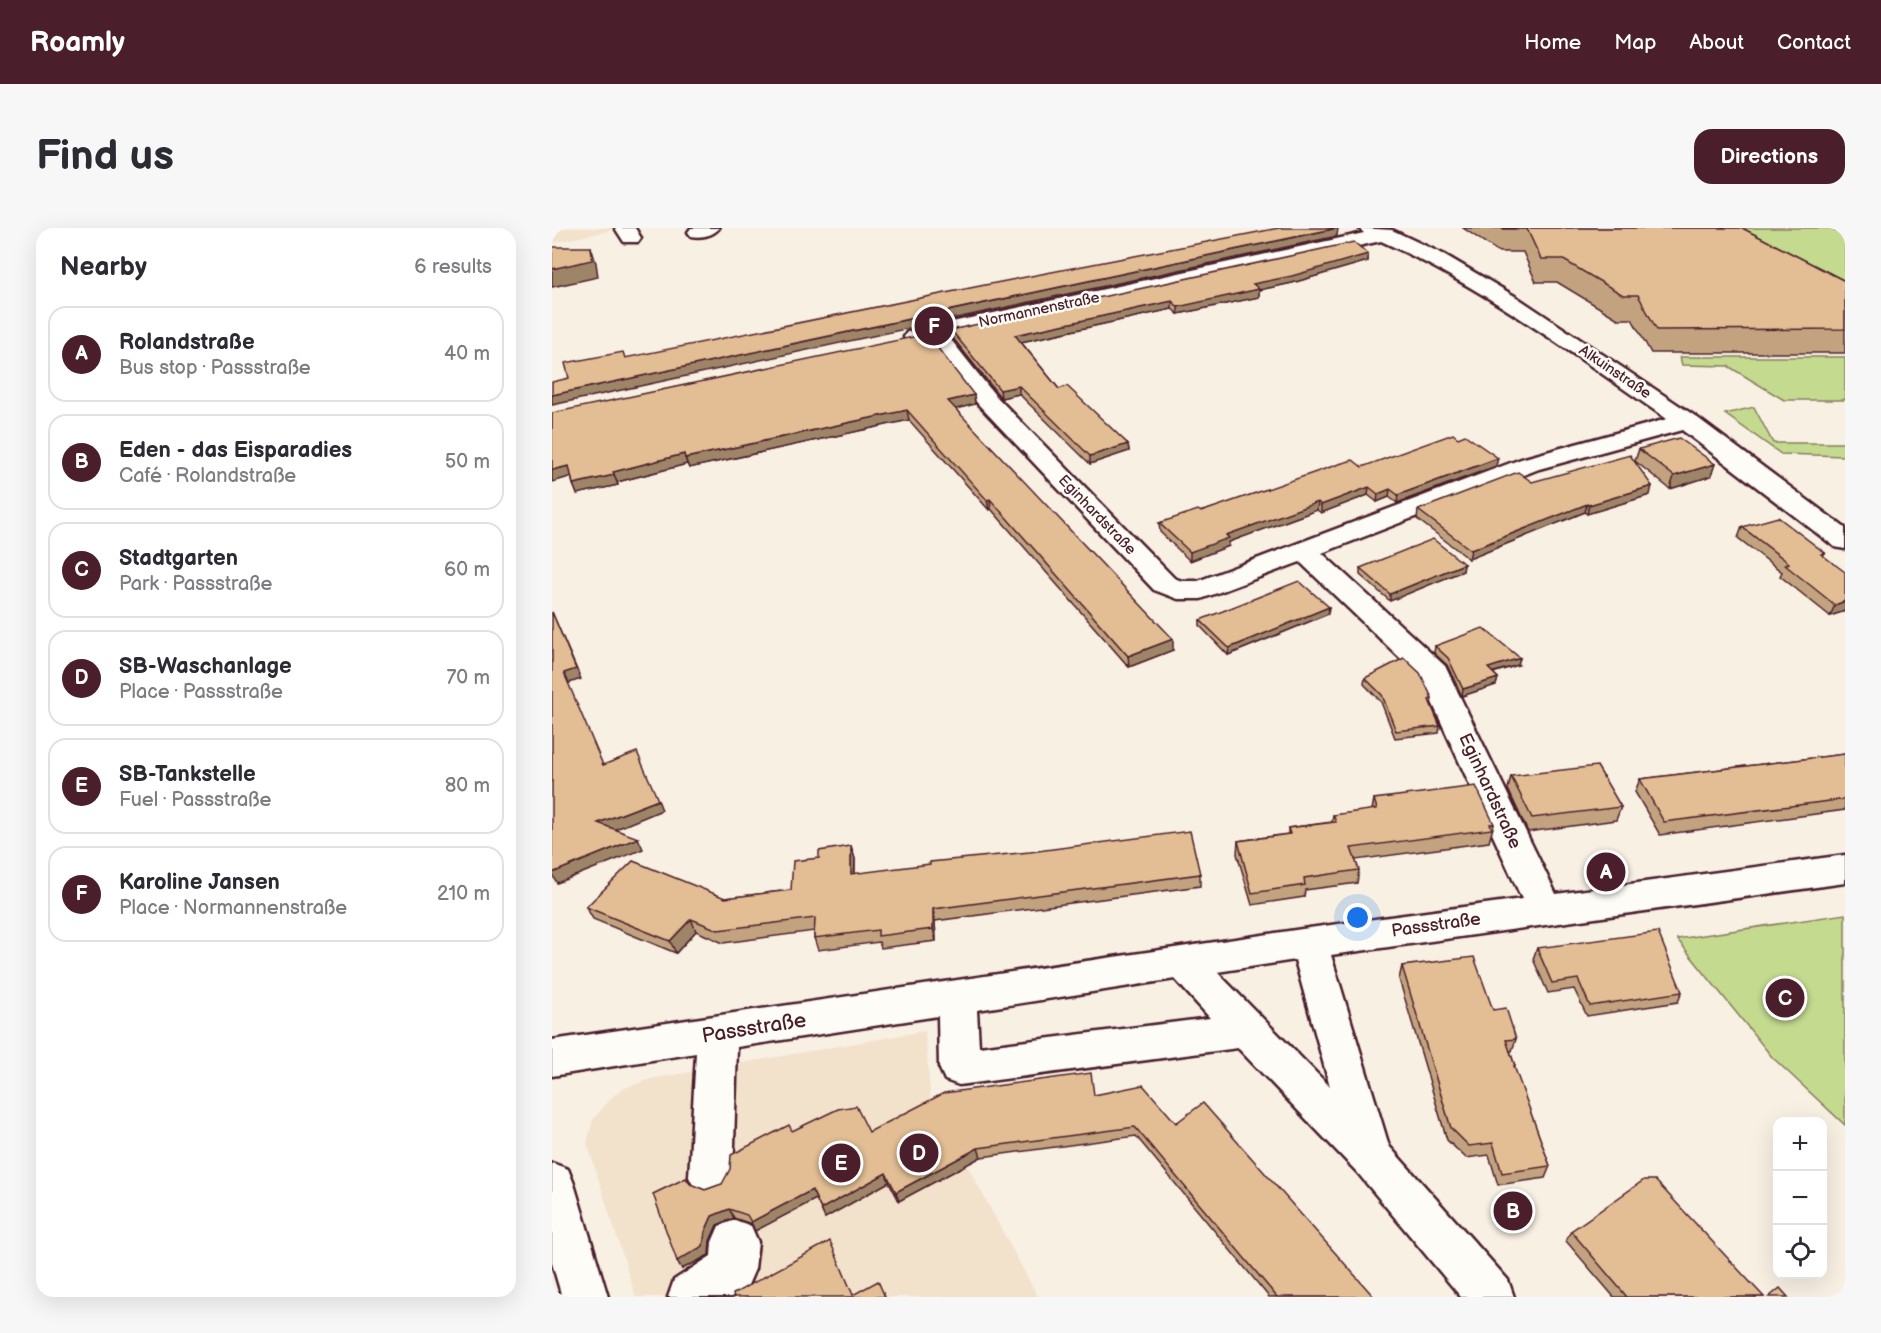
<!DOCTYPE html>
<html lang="en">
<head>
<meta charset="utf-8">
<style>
  body { margin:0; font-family:"Balsamiq Sans",sans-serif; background:#f7f7f7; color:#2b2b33 }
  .controls { position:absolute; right:18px; bottom:18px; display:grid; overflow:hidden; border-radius:12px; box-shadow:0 6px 24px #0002 }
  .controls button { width:54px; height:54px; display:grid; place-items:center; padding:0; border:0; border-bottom:2px solid #e1e1e2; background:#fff; color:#2b2b33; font:30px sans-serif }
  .you { position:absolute; left:806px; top:690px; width:21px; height:21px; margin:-15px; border:4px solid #fff; border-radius:50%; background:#1a73e8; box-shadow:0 0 0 9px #1a73e833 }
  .badge { display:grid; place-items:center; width:39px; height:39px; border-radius:50%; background:#4a1f2b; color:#fff; font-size:20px; font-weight:700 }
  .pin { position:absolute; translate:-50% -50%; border:3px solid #fff; box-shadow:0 2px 6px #0006 }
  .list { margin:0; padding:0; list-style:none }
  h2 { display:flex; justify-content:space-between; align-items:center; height:78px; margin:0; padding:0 24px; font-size:26px }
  h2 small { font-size:20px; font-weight:400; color:#7c7c81 }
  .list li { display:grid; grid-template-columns:39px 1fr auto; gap:18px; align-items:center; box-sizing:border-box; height:96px; margin:0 12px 12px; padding:0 12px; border:2px solid #e1e1e2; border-radius:18px }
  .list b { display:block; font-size:22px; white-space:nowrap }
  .list p { margin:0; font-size:20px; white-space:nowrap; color:#7c7c81 }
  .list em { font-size:20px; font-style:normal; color:#7c7c81 }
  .icon { flex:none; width:33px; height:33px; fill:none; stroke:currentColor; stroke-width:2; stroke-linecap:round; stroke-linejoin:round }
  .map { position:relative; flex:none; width:1293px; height:1069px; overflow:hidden; border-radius:18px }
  header { display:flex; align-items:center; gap:36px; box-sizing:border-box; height:84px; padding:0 30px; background:#4a1f2b; color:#fff }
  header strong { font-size:28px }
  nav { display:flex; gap:33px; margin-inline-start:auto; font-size:21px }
  .intro { display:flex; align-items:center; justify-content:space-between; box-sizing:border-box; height:144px; padding:0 36px }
  h1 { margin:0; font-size:42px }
  .button { padding:15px 27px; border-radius:18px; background:#4a1f2b; color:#fff; font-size:21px; font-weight:700 }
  main { display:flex; gap:36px; padding:0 36px }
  aside { flex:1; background:#fff; border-radius:18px; box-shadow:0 6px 24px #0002 }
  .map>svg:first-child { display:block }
  .built { fill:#f2e1cb }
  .green { fill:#c4da8f; stroke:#877c5d; stroke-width:1.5 }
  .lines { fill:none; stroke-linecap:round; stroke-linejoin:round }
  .minor-casing { stroke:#4a1f2b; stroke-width:5 }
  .major-casing { stroke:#4a1f2b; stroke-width:5 }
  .minor { fill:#fdfcf7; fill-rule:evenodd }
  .major { fill:#fdfcf7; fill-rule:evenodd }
  .wall { fill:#c3a37f; stroke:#4a1f2b; stroke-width:1.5 }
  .shaded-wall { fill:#9f8568; stroke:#4a1f2b; stroke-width:1.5 }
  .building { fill:#e3be94; stroke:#4a1f2b; stroke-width:1.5 }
  .labels { text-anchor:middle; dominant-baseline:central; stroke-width:5; stroke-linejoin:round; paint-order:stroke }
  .far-street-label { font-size:15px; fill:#4a1f2b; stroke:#fdfcf7 }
  .street-label { font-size:18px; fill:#4a1f2b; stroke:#fdfcf7 }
  .near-street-label { font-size:21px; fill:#4a1f2b; stroke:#fdfcf7 }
</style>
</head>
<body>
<header>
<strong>Roamly</strong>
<nav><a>Home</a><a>Map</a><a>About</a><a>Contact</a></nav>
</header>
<div class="intro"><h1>Find us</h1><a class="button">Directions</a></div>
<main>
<aside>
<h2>Nearby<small>6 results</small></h2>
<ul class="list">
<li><span class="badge">A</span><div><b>Rolandstraße</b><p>Bus stop · Passstraße</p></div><em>40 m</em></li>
<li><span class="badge">B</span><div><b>Eden - das Eisparadies</b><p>Café · Rolandstraße</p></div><em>50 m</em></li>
<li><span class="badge">C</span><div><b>Stadtgarten</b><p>Park · Passstraße</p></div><em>60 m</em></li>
<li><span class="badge">D</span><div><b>SB-Waschanlage</b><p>Place · Passstraße</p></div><em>70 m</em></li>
<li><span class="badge">E</span><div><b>SB-Tankstelle</b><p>Fuel · Passstraße</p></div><em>80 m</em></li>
<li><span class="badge">F</span><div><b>Karoline Jansen</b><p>Place · Normannenstraße</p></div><em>210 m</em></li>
</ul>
</aside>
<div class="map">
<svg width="1293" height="1069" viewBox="0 0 1293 1069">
  <rect width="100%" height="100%" fill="#f8f0e3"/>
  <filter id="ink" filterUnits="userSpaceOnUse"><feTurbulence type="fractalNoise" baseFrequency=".0167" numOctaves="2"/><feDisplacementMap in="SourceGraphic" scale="12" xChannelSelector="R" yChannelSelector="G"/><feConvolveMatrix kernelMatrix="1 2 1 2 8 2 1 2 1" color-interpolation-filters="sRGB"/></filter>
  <g filter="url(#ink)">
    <!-- built -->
    <g class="built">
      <polygon points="0,0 69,0 0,15"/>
      <polygon points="373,803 379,876 382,876 486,1069 84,1069 35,915 41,892 59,870 70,861 99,851"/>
    </g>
    <!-- green -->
    <g class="green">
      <polygon points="1121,0 1293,0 1293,92"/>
      <polygon points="1128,129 1293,129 1293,172 1232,172 1176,138 1130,137"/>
      <polygon points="1202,179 1221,215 1293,215 1293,228 1229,226 1173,186"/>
      <polygon points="1293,686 1293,897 1220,829 1125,711"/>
    </g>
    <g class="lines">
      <!-- minor casing -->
      <g class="minor-casing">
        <g id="minor">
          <polygon points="63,0 83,0 89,10 86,14 72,14"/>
          <path d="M139,0H167C161,8 148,10 139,8L136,4Z"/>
          <path d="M807,0L840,2L893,27L966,70L1143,188L1293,300V321L1283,319L1130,202L987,241L770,325L893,438L1004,666L1293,627V655L779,727L837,918L956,1052L962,1069H909L805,944L686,820L407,857L393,852L387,839L386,788L185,819L181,949L174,963L159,969L144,963L137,949L144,825L0,848V812L757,700L970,671L869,450L748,334L649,371H626L602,362L426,176L377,113L363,116L355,114L352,109L355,104L363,102L812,5ZM829,13C932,59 1022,127 1115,191L969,231L646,353H630L622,350L442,166L396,108ZM743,732L778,859L665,744ZM623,751L658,790L427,819L425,782Z"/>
          <polygon points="183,992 199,998 206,1014 203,1041 196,1057 179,1069 116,1069 122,1052 159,1028 160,1014 167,998"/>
        </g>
      </g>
      <!-- major casing -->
      <g class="major-casing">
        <polygon id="major" points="0,935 16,941 22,956 56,1069 10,1069 0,1035"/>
      </g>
      <!-- minor -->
      <use href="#minor" class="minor"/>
      <!-- major -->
      <use href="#major" class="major"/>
    </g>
    <!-- wall -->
    <g class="wall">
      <polygon points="911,0 1190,0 1293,53 1293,125 1099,125 1080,91 1066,91 1005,54 984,54 971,24 947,24"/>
      <polygon points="816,26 816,33 740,55 707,62 707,69 626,86 620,81 469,114 507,161 576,216 577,223 538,236 467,166 449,170 400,109 399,102"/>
      <polygon points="422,167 423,176 403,181 621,422 577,439 439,281 437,282 357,192 137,240 135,236 65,254 66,257 25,266 21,256 19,248 0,254 0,185"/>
      <polygon points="1087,221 1159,248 1118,261 1083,233"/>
      <polygon points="944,238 845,275 837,269 825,274 816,267 769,285 765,282 677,314 677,318 638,333 608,304 607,295 810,239"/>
      <polygon points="980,254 1098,267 1035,286 1033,284 917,331 865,291 866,282"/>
      <polygon points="1190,299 1273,325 1271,328 1293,383 1278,388 1228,348 1230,344 1186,310"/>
      <polygon points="912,336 911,343 838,373 808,347 808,340"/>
      <polygon points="776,386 676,427 648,398 648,392"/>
      <polygon points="883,418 966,437 941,445 946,450 944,457 910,468 895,437 882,425"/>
      <polygon points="813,450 880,470 879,477 888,498 887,505 843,510 829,474 812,456"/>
      <polygon points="1293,526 1293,582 1108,607 1083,564 1088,551"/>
      <polygon points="959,548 1069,579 1064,592 976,604 956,561"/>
      <polygon points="822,571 942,596 937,614 803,632 807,642 805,655 753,662 752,669 700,677 685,626 686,613 736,606 736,600 780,594 781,587 820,582"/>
      <polygon points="299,618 303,631 303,646 648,646 648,658 383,693 384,713 329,720 327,714 266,722 262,710 262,703 171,715 144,703 124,725 41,691 34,679 173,670 239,662 267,630"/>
      <polygon points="985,720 1130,764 1126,774 1035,788 1022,761 996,765 981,731"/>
      <polygon points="850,738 941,782 964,811 960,823 958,823 963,838 962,840 998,938 993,950 946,957 937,927 914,930 895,912 847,751"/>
      <polygon points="542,867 624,895 822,1069 717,1069 584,908 429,929 347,973 337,954 273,990 264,971 203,1003 200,996 182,990 165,997 158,1013 157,1027 130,1041 138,956 153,962 170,956 240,903 317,904"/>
      <polygon points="1019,1003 1212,1069 1062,1069 1014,1013"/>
    </g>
    <!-- shaded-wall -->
    <g class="shaded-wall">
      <polygon points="786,0 785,8 0,177 0,167"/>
      <polygon points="1284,0 1293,0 1293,1 1283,3"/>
      <polygon points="39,19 44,35 46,49 0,59 0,41"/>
      <polygon points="816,26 816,33 740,55 707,62 707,69 626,86 626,79 701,56"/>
      <polygon points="620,73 620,81 464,115 463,107"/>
      <polygon points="467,158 467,166 449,170 448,162"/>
      <polygon points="422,167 423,176 397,183 396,173"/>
      <polygon points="355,182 357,192 137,240 133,230"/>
      <polygon points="576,216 577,223 538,236 538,228"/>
      <polygon points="132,226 135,236 65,254 61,244"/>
      <polygon points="946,230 944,238 845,275 846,267"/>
      <polygon points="1163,236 1159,248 1118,261 1122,248"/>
      <polygon points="17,238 21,248 0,254 0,242"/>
      <polygon points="62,247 66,257 25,266 21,256"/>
      <polygon points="1100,258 1098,267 1035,286 1037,277"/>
      <polygon points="817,259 816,267 769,285 769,277"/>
      <polygon points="838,261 837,269 825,274 826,266"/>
      <polygon points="438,271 439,281 437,282 435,272"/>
      <polygon points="766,274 765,282 677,314 677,318 638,333 638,324 674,307"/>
      <polygon points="1035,276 1033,284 917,331 919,322"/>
      <polygon points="912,336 911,343 838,373 838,366"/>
      <polygon points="1293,373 1293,383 1278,388 1283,377"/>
      <polygon points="777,379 776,386 676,427 677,420"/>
      <polygon points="0,384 29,451 17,455 12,445"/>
      <polygon points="621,411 621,422 577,439 576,428"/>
      <polygon points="968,430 966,437 935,446 936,440"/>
      <polygon points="946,450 944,457 910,468 911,461"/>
      <polygon points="106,572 110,582 52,606 46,595"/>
      <polygon points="86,610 91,621 5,655 0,646 0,645"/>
      <polygon points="299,618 303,631 302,659 299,646"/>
      <polygon points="381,681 383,693 384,713 381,701"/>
      <polygon points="139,691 144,703 124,725 118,713"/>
      <polygon points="426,920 429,929 347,973 344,964"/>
      <polygon points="334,945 337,954 273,990 269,981"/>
      <polygon points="260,962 264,971 203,1003 199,994"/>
      <polygon points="177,981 182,990 165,997 158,1013 157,1027 130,1041 125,1033 153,1004 160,988"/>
    </g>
    <!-- building -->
    <g class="building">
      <polygon points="727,0 785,0 0,167 0,154 17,150 13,135 71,124 73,130 433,57"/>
      <polygon points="949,0 1190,0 1293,53 1293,101 1105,102 1086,67 1071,67 1010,31 989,31 975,1 951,1"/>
      <polygon points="802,14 816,26 740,48 701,56 707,61 626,79 620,73 463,107 507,161 515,158 576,216 538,228 467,158 448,162 399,102"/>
      <polygon points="0,19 39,19 40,32 0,41"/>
      <polygon points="375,106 422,167 396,173 621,411 576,428 438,271 435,272 355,182 133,230 132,226 61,244 62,247 21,256 17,238 0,242 0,185"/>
      <polygon points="901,206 906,210 913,207 946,230 846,267 838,261 826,266 817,259 769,277 766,274 674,307 677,310 638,324 607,295 646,282 649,284 787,236 801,232 810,239"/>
      <polygon points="1127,210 1163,236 1122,248 1087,221"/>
      <polygon points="1078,227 1100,258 1037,277 1035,276 919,322 866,282 966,244 980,254"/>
      <polygon points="1226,289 1273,325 1269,326 1293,344 1293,373 1283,377 1233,337 1237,335 1190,299"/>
      <polygon points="881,311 912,336 838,366 808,340"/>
      <polygon points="747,353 777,379 677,420 648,392"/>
      <polygon points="0,384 24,441 12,445 51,537 85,524 106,572 46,595 86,610 0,645"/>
      <polygon points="931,400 968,430 936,440 946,450 911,461 896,430 883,418"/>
      <polygon points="852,430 868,445 880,470 877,472 888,498 844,503 830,467 813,450"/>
      <polygon points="1293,526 1293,571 1112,594 1088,551"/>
      <polygon points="1045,538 1069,579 980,590 959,548"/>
      <polygon points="924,558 942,596 938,596 940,601 799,620 807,642 752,650 753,657 700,665 686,613 738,606 736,600 784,594 781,587 825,581 822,571"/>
      <polygon points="638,603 648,646 381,681 381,701 326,708 326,702 262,710 263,690 166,702 139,691 118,713 34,679 81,633 173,670 239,662 241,633 267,630 267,623 299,618 299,646 378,636 378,634 478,624"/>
      <polygon points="1106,704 1130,764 1038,778 1026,751 1000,755 985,720"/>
      <polygon points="922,729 941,782 954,780 964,811 954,812 963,838 962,838 998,938 950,945 941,915 917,918 899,900 850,738"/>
      <polygon points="539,845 542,867 591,857 624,895 651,875 822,1069 725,1069 583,899 426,920 344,964 334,945 269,981 260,962 199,994 195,987 177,981 160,988 153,1004 151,1018 125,1033 101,966 134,950 138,956 153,962 170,956 178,941 179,927 237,897 240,903 286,881 304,878 317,904 392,865"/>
      <polygon points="1092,952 1103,952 1212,1069 1075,1069 1019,1003"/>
      <polygon points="278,1013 301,1067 326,1053 333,1069 182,1069 181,1066"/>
      <polygon points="1228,1060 1236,1069 1217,1069"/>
    </g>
  </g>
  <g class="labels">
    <!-- far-street labels -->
    <g class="far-street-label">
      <text transform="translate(487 82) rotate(-12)">Normannenstraße</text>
      <text transform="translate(1063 144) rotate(34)">Alkuinstraße</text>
      <text transform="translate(545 287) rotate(46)">Eginhardstraße</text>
    </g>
    <!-- street labels -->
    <g class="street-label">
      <text transform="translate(938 563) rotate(65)">Eginhardstraße</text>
      <text transform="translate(884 697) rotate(-8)">Passstraße</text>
    </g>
    <!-- near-street labels -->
    <g class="near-street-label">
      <text transform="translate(202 800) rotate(-9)">Passstraße</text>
    </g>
  </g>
</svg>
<div class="controls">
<button>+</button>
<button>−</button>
<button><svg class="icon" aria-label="locate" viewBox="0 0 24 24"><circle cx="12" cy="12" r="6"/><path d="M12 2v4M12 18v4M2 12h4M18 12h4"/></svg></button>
</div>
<div class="you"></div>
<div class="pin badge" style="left:1054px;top:644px">A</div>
<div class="pin badge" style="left:961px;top:983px">B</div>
<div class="pin badge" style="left:1233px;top:770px">C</div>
<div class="pin badge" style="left:367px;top:925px">D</div>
<div class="pin badge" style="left:289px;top:935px">E</div>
<div class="pin badge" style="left:382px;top:98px">F</div>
</div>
</main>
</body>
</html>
